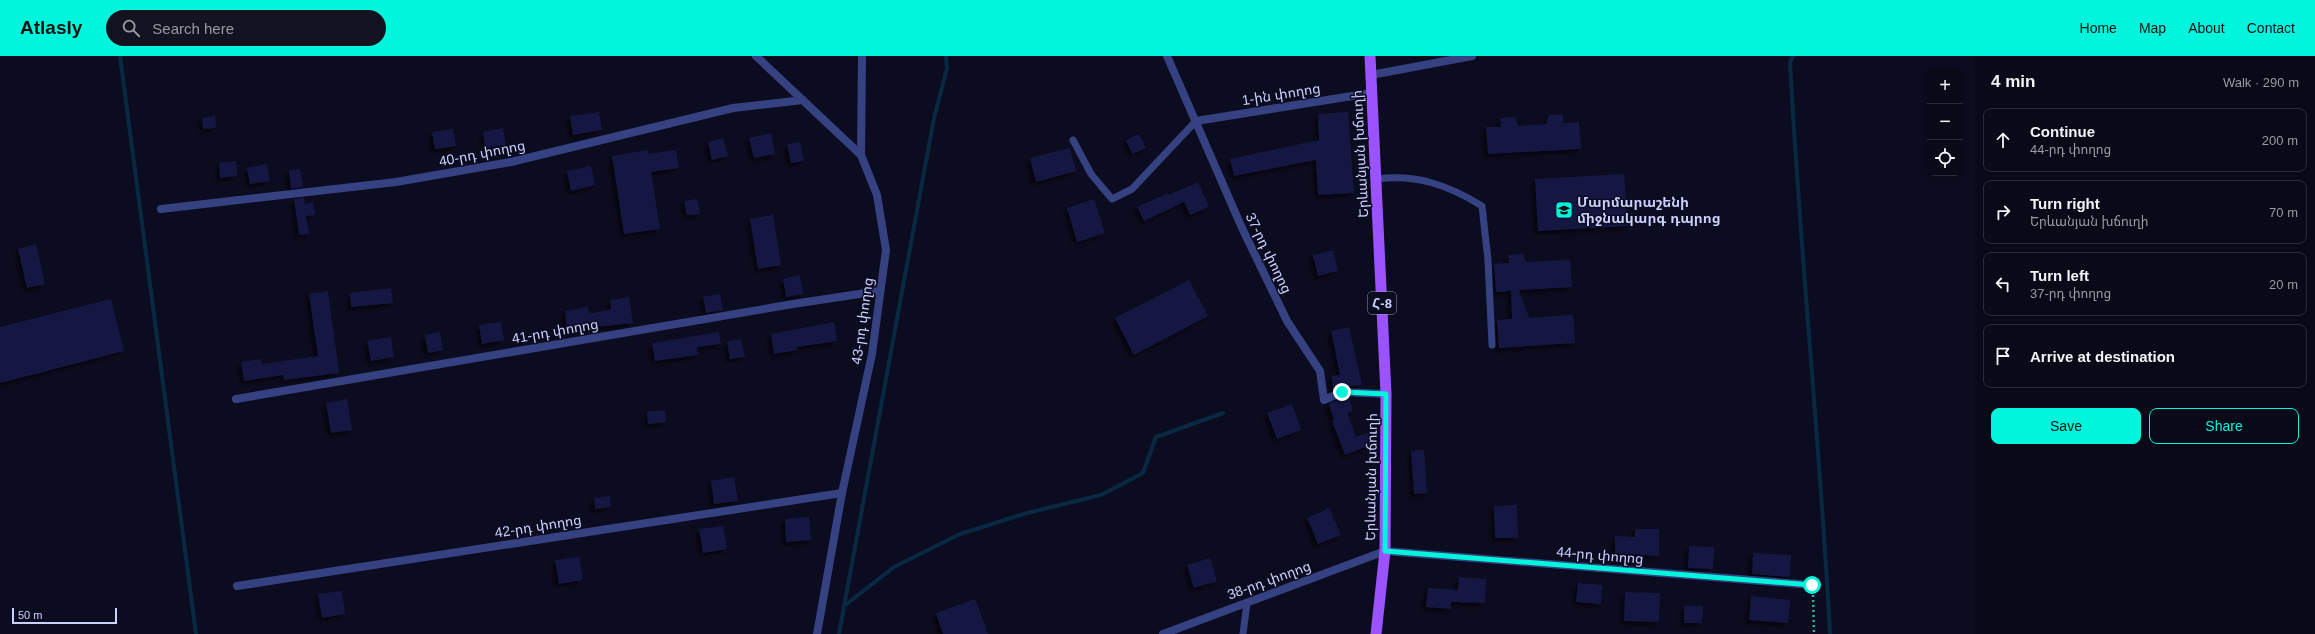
<!DOCTYPE html>
<html lang="en">
<head>
<meta charset="utf-8">
<style>
  body { margin:0; font-family:Arial,"Noto Sans Armenian",sans-serif; background:#121221; color:#f1f3f6 }
  .controls { position:absolute; right:12px; top:12px; display:grid; overflow:hidden; border-radius:8px; box-shadow:0 2px 6px #0003 }
  .controls button { width:36px; height:36px; display:grid; place-items:center; padding:0; border:0; border-bottom:1px solid #292a37; background:#090918; color:#f1f3f6; font:20px sans-serif }
  .scale { position:absolute; left:12px; bottom:10px; width:105px; box-sizing:border-box; padding-left:4px; border:2px solid #cbd0ff; border-top:0; font-size:11px; line-height:14px; white-space:nowrap; color:#cbd0ff; -webkit-text-stroke:3px #0c0c20; paint-order:stroke }
  .stop { position:absolute; width:12px; height:12px; margin:-9px; border:3px solid #00f6dc; border-radius:50%; background:#fff }
  .stop.end { background:#00f6dc; border-color:#fff; box-shadow:0 1px 4px #0008 }
  .list { margin:0; padding:0; list-style:none }
  h2 { display:flex; justify-content:space-between; align-items:center; height:52px; margin:0; padding:0 16px; font-size:17px }
  h2 small { font-size:13px; font-weight:400; color:#999aa2 }
  .list li { display:grid; grid-template-columns:26px 1fr auto; gap:12px; align-items:center; box-sizing:border-box; height:64px; margin:0 8px 8px; padding:0 8px; border:1px solid #292a37; border-radius:8px }
  .list b { display:block; font-size:15px; white-space:nowrap }
  .list p { margin:0; font-size:13px; white-space:nowrap; color:#999aa2 }
  .list em { font-size:13px; font-style:normal; color:#999aa2 }
  .actions { display:flex; gap:8px; padding:12px 16px }
  .actions a { flex:1; padding:9px 0; border:1px solid #00f6dc; border-radius:8px; text-align:center; font-size:14px; color:#00f6dc }
  .actions .main { background:#00f6dc; color:#111 }
  .icon { flex:none; width:22px; height:22px; fill:none; stroke:currentColor; stroke-width:2; stroke-linecap:round; stroke-linejoin:round }
  .map { position:relative; flex:none; width:1975px; height:578px; overflow:hidden }
  header { display:flex; align-items:center; gap:24px; box-sizing:border-box; height:56px; padding:0 20px; background:#00f6dc; color:#111 }
  header strong { font-size:19px }
  nav { display:flex; gap:22px; margin-inline-start:auto; font-size:14px }
  .search { width:280px; height:36px; background:#121221; display:flex; align-items:center; gap:10px; box-sizing:border-box; padding:0 14px; border-radius:22px; color:#999aa2; font-size:15px }
  main { display:flex }
  aside { flex:1; background:#090918 }
  .map>svg:first-child { display:block }
  .lines { fill:none; stroke-linecap:round; stroke-linejoin:round }
  .stream { stroke:#092942; stroke-width:4 }
  .building { fill:#171742; filter:url(#shadow) }
  .path { stroke:#29b590; stroke-width:2.5; stroke-dasharray:2 3; stroke-linecap:butt }
  .service { stroke:#354181; stroke-width:7 }
  .minor { stroke:#354181; stroke-width:8 }
  .primary { stroke:#9b52ff; stroke-width:11 }
  .route { stroke:#00f6dc; stroke-width:5 }
  .labels { text-anchor:middle; dominant-baseline:central; stroke-width:3; stroke-linejoin:round; paint-order:stroke }
  .shield { fill:#0c0c20; stroke:#9295bc; stroke-width:1 }
  .shield-label { font-size:13px; font-weight:bold; fill:#cbd0ff }
  .street-label { font-size:14px; fill:#cbd0ff; stroke:#0c0c20 }
  .poi-label { font-size:14px; font-weight:bold; fill:#cbd0ff; stroke:#0c0c20; text-anchor:start }
</style>
</head>
<body>
<header>
<strong>Atlasly</strong>
<div class="search"><svg class="icon" aria-label="search" viewBox="0 0 24 24"><circle cx="10" cy="10" r="6"/><path d="M15 15l6 6"/></svg>Search here</div>
<nav><a>Home</a><a>Map</a><a>About</a><a>Contact</a></nav>
</header>
<main>
<div class="map">
<svg width="1975" height="578" viewBox="0 0 1975 578">
  <defs>
    <filter id="shadow"><feDropShadow dx="-3.5" dy="3.5" stdDeviation="2" flood-color="#0009"/></filter>
  </defs>
  <rect width="100%" height="100%" fill="#0c0c20"/>
  <g class="lines">
    <!-- stream -->
    <g class="stream">
      <polyline points="120,0 196,578"/>
      <path d="M1793,0L1790,6C1800,197 1820,387 1830,578"/>
      <polyline points="844,550 894,511 960,478 1027,457 1101,439 1143,417 1156,381 1223,357"/>
      <polyline points="839,578 934,62 947,12 946,0"/>
    </g>
  </g>
  <!-- building -->
  <g class="building">
    <polygon points="599,56 602,74 573,79 570,60"/>
    <polygon points="1348,56 1354,137 1318,139 1316,104 1234,120 1230,103 1319,84 1318,58"/>
    <polygon points="1563,58 1563,67 1579,66 1581,93 1488,98 1486,71 1501,71 1500,62 1515,61 1518,70 1546,68 1549,59"/>
    <polygon points="215,60 216,72 203,73 202,62"/>
    <polygon points="503,72 506,89 485,92 483,76"/>
    <polygon points="453,73 456,90 435,93 432,76"/>
    <polygon points="771,77 775,98 754,102 749,82"/>
    <polygon points="1139,78 1146,92 1132,98 1126,84"/>
    <polygon points="723,82 728,100 712,104 708,86"/>
    <polygon points="800,86 804,105 791,107 787,88"/>
    <polygon points="1070,92 1076,115 1036,126 1030,102"/>
    <polygon points="648,94 648,98 676,94 679,112 651,116 660,173 624,178 612,100"/>
    <polygon points="236,105 237,120 220,122 219,107"/>
    <polygon points="267,108 270,125 250,128 247,112"/>
    <polygon points="591,110 595,129 571,135 567,115"/>
    <polygon points="300,113 303,131 291,133 289,114"/>
    <polygon points="1624,118 1628,170 1538,175 1535,123"/>
    <polygon points="1198,126 1209,151 1190,159 1184,146 1144,165 1137,151 1168,137 1169,139"/>
    <polygon points="304,142 305,148 313,146 315,159 306,160 309,178 299,179 294,143"/>
    <polygon points="697,143 700,158 687,159 684,145"/>
    <polygon points="1094,143 1105,177 1077,186 1067,152"/>
    <polygon points="773,159 781,209 758,213 750,163"/>
    <polygon points="36,188 45,228 27,232 18,193"/>
    <polygon points="1333,194 1338,215 1318,220 1313,199"/>
    <polygon points="1523,198 1526,206 1570,204 1572,231 1519,234 1529,262 1573,259 1575,287 1499,292 1497,264 1512,263 1511,235 1496,236 1494,208 1509,207 1508,199"/>
    <polygon points="800,219 803,238 786,241 783,223"/>
    <polygon points="1189,224 1208,260 1134,299 1115,262"/>
    <polygon points="391,232 393,247 351,251 350,237"/>
    <polygon points="328,235 339,317 284,324 283,319 244,325 241,306 261,303 262,308 318,300 309,238"/>
    <polygon points="720,238 723,254 706,257 703,241"/>
    <polygon points="629,241 633,267 567,274 565,255 588,251 589,258 611,253 610,244"/>
    <polygon points="111,243 124,295 0,327 0,271"/>
    <polygon points="501,266 504,284 482,288 479,269"/>
    <polygon points="834,266 837,285 797,291 797,294 774,298 771,278"/>
    <polygon points="1349,271 1362,329 1342,331 1333,334 1332,320 1340,319 1331,275"/>
    <polygon points="440,276 443,294 428,297 425,279"/>
    <polygon points="719,276 721,288 697,291 698,299 655,305 652,287"/>
    <polygon points="391,281 394,301 371,305 367,285"/>
    <polygon points="741,283 745,301 730,303 727,286"/>
    <polygon points="1343,342 1349,342 1353,355 1347,357 1356,381 1368,377 1373,388 1345,399 1332,365 1334,364 1329,348"/>
    <polygon points="347,343 352,374 331,377 326,347"/>
    <polygon points="1292,348 1301,374 1277,383 1267,357"/>
    <polygon points="665,354 666,366 648,368 647,356"/>
    <polygon points="1424,394 1427,437 1414,438 1411,395"/>
    <polygon points="734,421 738,445 714,448 711,425"/>
    <polygon points="610,440 611,451 595,453 594,442"/>
    <polygon points="1517,449 1518,482 1495,482 1494,450"/>
    <polygon points="1329,452 1341,479 1318,488 1307,462"/>
    <polygon points="809,461 811,484 786,486 785,463"/>
    <polygon points="723,470 727,493 703,497 699,473"/>
    <polygon points="1635,473 1659,473 1659,500 1615,497 1615,480 1635,481"/>
    <polygon points="1689,490 1714,491 1713,513 1688,512"/>
    <polygon points="1753,497 1791,499 1790,521 1752,518"/>
    <polygon points="579,501 583,524 559,528 555,504"/>
    <polygon points="1210,502 1217,525 1194,532 1187,509"/>
    <polygon points="1459,521 1486,523 1485,547 1451,546 1451,553 1426,551 1428,532 1458,534"/>
    <polygon points="1578,527 1602,529 1601,548 1576,546"/>
    <polygon points="342,535 345,558 322,562 318,538"/>
    <polygon points="1625,536 1660,537 1659,566 1624,565"/>
    <polygon points="1751,540 1790,544 1788,567 1749,564"/>
    <polygon points="975,543 988,578 943,578 936,557"/>
    <polygon points="1684,550 1703,550 1702,567 1684,567"/>
  </g>
  <g class="lines">
    <!-- path -->
    <polyline class="path" points="1813,539 1814,578"/>
    <!-- service -->
    <g class="service">
      <polyline points="1073,84 1091,118 1112,143 1132,133 1196,65"/>
      <path d="M1377,123C1417,118 1448,129 1482,150L1488,204L1492,289"/>
      <polyline points="1243,578 1247,547"/>
    </g>
    <!-- minor -->
    <g class="minor">
      <polyline points="756,0 861,99 877,139 886,194 872,298 842,437 817,578"/>
      <polyline points="1167,0 1242,172 1287,265 1320,315 1324,344 1342,336 1386,338"/>
      <polyline points="1371,19 1472,0"/>
      <polyline points="1196,65 1371,37"/>
      <polyline points="861,99 862,0"/>
      <polyline points="161,153 396,126 511,106 733,52 803,44"/>
      <polyline points="236,343 793,248 879,235"/>
      <polyline points="237,530 842,437"/>
      <polyline points="1163,578 1385,495 1813,529"/>
    </g>
    <!-- primary -->
    <polyline class="primary" points="1370,0 1386,338 1385,495 1376,578"/>
  </g>
  <g class="lines">
    <!-- route -->
    <polyline class="route" points="1342,336 1386,338 1385,495 1812,529"/>
  </g>
  <!-- icons -->
  <defs>
    <g id="school-square" transform="scale(0.9)"><rect x="-9" y="-9" width="18" height="18" rx="4" fill="#00f6dc" stroke="#0c0c20"/><path d="M0-5L7-2L0 1L-7-2ZM-4 1L0 2.5L4 1V4Q0 6-4 4Z" fill="#111"/></g>
  </defs>
  <g fill-rule="evenodd">
    <use href="#school-square" x="1564" y="154"/>
  </g>
  <g class="labels">
    <!-- shield labels -->
    <rect class="shield" x="1368" y="236" width="28" height="22" rx="3"/>
    <g class="shield-label">
      <text x="1382" y="247">Հ-8</text>
    </g>
    <!-- street labels -->
    <g class="street-label">
      <text transform="translate(1281 38) rotate(-9)">1-ին փողոց</text>
      <text transform="translate(482 97) rotate(-11)">40-րդ փողոց</text>
      <text transform="translate(1360 98) rotate(-93)">Երևանյան խճուղի</text>
      <text transform="translate(1269 197) rotate(64)">37-րդ փողոց</text>
      <text transform="translate(862 265) rotate(-82)">43-րդ փողոց</text>
      <text transform="translate(555 275) rotate(-10)">41-րդ փողոց</text>
      <text transform="translate(1371 421) rotate(-89)">Երևանյան խճուղի</text>
      <text transform="translate(538 470) rotate(-9)">42-րդ փողոց</text>
      <text transform="translate(1600 499) rotate(5)">44-րդ փողոց</text>
      <text transform="translate(1269 524) rotate(-20)">38-րդ փողոց</text>
    </g>
    <!-- poi labels -->
    <g class="poi-label">
      <text x="1577" y="146">Մարմարաշենի<tspan x="1577" dy="16">միջնակարգ դպրոց</tspan></text>
    </g>
  </g>
</svg>
<div class="controls">
<button>+</button>
<button>−</button>
<button><svg class="icon" aria-label="locate" viewBox="0 0 24 24"><circle cx="12" cy="12" r="6"/><path d="M12 2v4M12 18v4M2 12h4M18 12h4"/></svg></button>
</div>
<div class="scale">50 m</div>
<div class="stop" style="left:1812px;top:529px"></div>
<div class="stop end" style="left:1342px;top:336px"></div>
</div>
<aside>
<h2>4 min<small>Walk · 290 m</small></h2>
<ul class="list">
<li><svg class="icon" aria-label="ahead" viewBox="0 0 24 24"><path d="M12 20V5M6 11l6-6 6 6"/></svg><div><b>Continue</b><p>44-րդ փողոց</p></div><em>200 m</em></li>
<li><svg class="icon" aria-label="right" viewBox="0 0 24 24"><path d="M7 20v-9h11M14 6l5 5-5 5"/></svg><div><b>Turn right</b><p>Երևանյան խճուղի</p></div><em>70 m</em></li>
<li><svg class="icon" aria-label="left" viewBox="0 0 24 24"><path d="M17 20v-9H6M10 6l-5 5 5 5"/></svg><div><b>Turn left</b><p>37-րդ փողոց</p></div><em>20 m</em></li>
<li><svg class="icon" aria-label="arrive" viewBox="0 0 24 24"><path d="M6 21V4h12l-3 4 3 4H6"/></svg><div><b>Arrive at destination</b></div></li>
</ul>
<div class="actions"><a class="main">Save</a><a>Share</a></div>
</aside>
</main>
</body>
</html>
